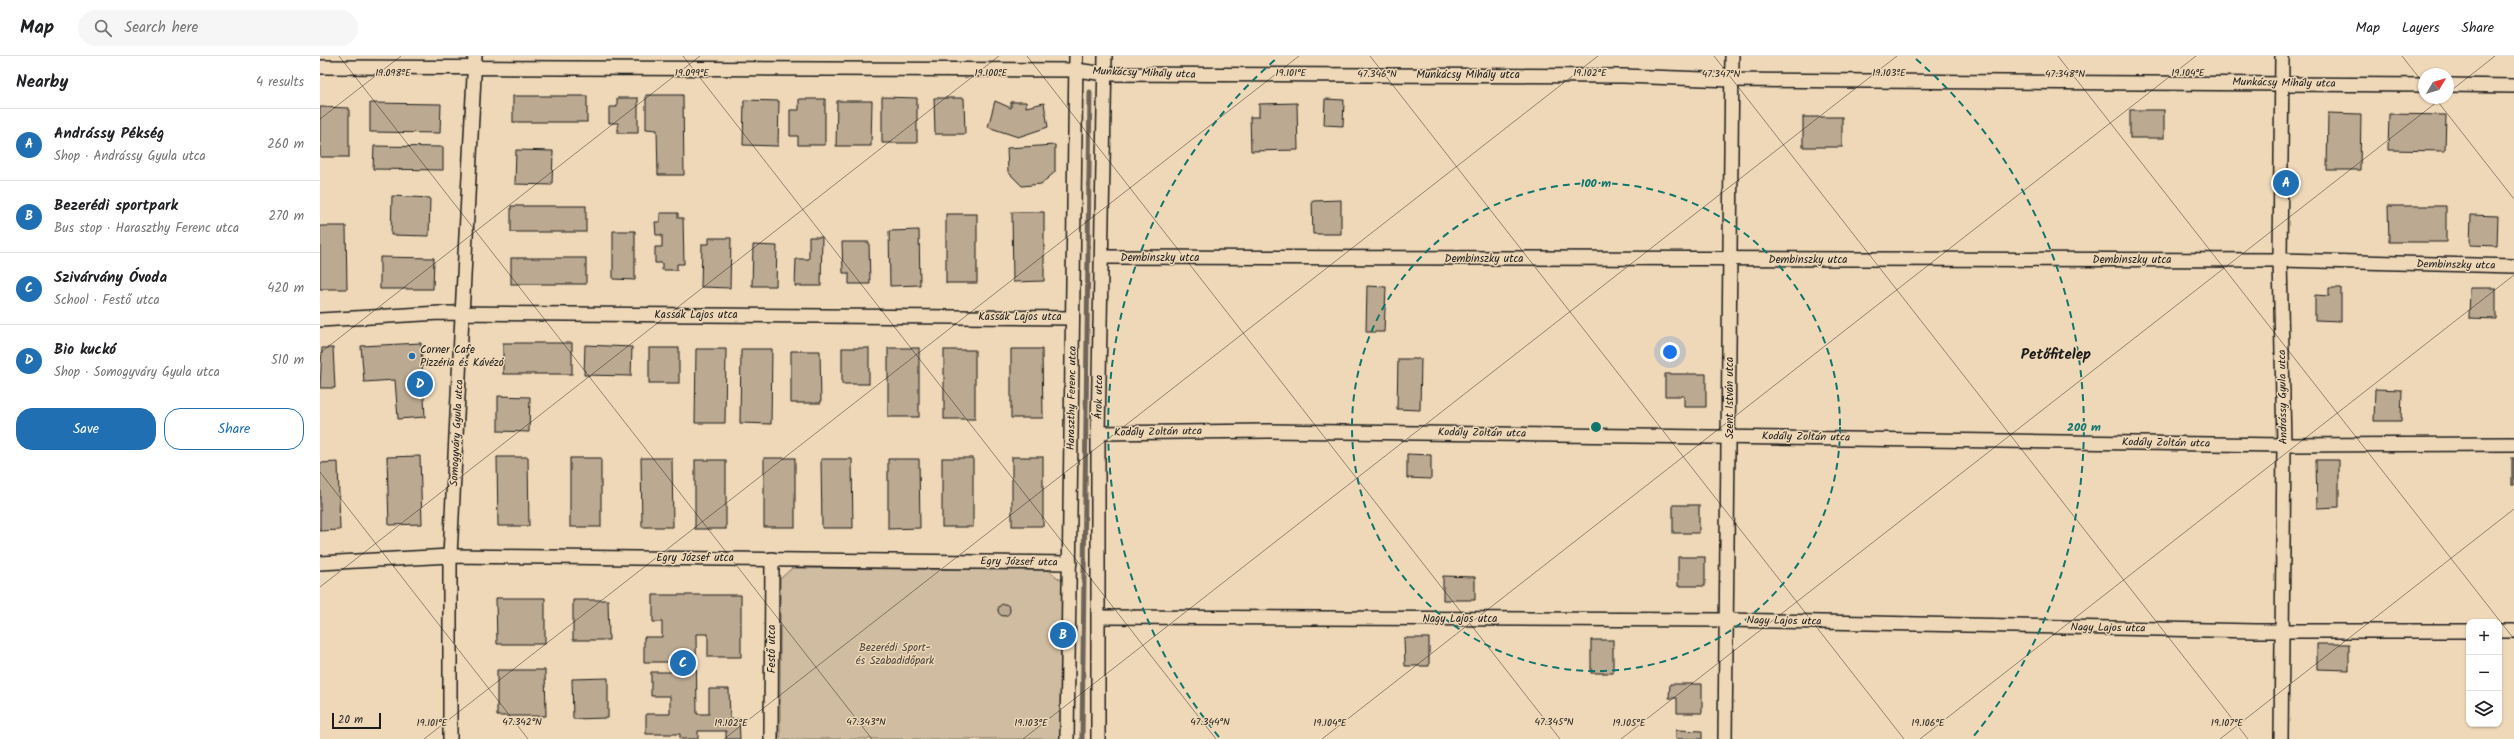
<!DOCTYPE html>
<html lang="en">
<head>
<meta charset="utf-8">
<style>
  body { margin:0; font-family:Kalam,sans-serif; background:#f6f6f6; color:#202124 }
  .controls { position:absolute; right:12px; bottom:12px; display:grid; overflow:hidden; border-radius:8px; box-shadow:0 1px 3px #0004 }
  .controls button { width:36px; height:36px; display:grid; place-items:center; padding:0; border:0; border-bottom:1px solid #e0e0e0; background:#fff; color:#202124; font:20px sans-serif }
  .compass { position:absolute; left:2098px; top:12px; width:36px; height:36px; border-radius:50%; background:#fff; box-shadow:0 1px 3px #0004; rotate:52deg }
  .scale { position:absolute; left:12px; bottom:10px; width:49px; box-sizing:border-box; padding-left:4px; border:2px solid #1c1c1c; border-top:0; font-size:11px; line-height:14px; white-space:nowrap; color:#1c1c1c; -webkit-text-stroke:3px #efd8b7; paint-order:stroke }
  .you { position:absolute; left:1350px; top:296px; width:14px; height:14px; margin:-10px; border:3px solid #fff; border-radius:50%; background:#1a73e8; box-shadow:0 0 0 6px #1a73e833 }
  .badge { display:grid; place-items:center; width:26px; height:26px; border-radius:50%; background:#1f6fb2; color:#fff; font-size:13px; font-weight:700 }
  .pin { position:absolute; translate:-50% -50%; border:2px solid #fff; box-shadow:0 1px 4px #0006 }
  .list { margin:0; padding:0; list-style:none }
  h2 { display:flex; justify-content:space-between; align-items:center; height:52px; margin:0; padding:0 16px; font-size:17px }
  h2 small { font-size:13px; font-weight:400; color:#757577 }
  .list li { display:grid; grid-template-columns:26px 1fr auto; gap:12px; align-items:center; box-sizing:border-box; height:72px; padding:0 16px; border-top:1px solid #e0e0e0 }
  .list b { display:block; font-size:15px; white-space:nowrap }
  .list p { margin:0; font-size:13px; white-space:nowrap; color:#757577 }
  .list em { font-size:13px; font-style:normal; color:#757577 }
  .actions { display:flex; gap:8px; padding:12px 16px }
  .actions a { flex:1; padding:9px 0; border:1px solid #1f6fb2; border-radius:16px; text-align:center; font-size:14px; color:#1f6fb2 }
  .actions .main { background:#1f6fb2; color:#fff }
  .icon { flex:none; width:22px; height:22px; fill:none; stroke:currentColor; stroke-width:2; stroke-linecap:round; stroke-linejoin:round }
  .map { position:relative; flex:none; width:2194px; height:683px; overflow:hidden }
  header { display:flex; align-items:center; gap:24px; box-sizing:border-box; height:56px; padding:0 20px; background:#fff; border-bottom:1px solid #e0e0e0 }
  header strong { font-size:19px }
  nav { display:flex; gap:22px; margin-inline-start:auto; font-size:14px }
  .search { width:280px; height:36px; background:#f6f6f6; display:flex; align-items:center; gap:10px; box-sizing:border-box; padding:0 14px; border-radius:22px; color:#757577; font-size:15px }
  main { display:flex }
  aside { flex:1; background:#fff }
  .map>svg:first-child { display:block }
  .green { fill:#d0bca0; stroke:#766c5e }
  .lines { fill:none; stroke-linecap:round; stroke-linejoin:round }
  .stream { stroke:#6e6558; stroke-width:5 }
  .building { fill:#bba991; stroke:#1c1c1c }
  .street-casing { stroke:#1c1c1c; stroke-width:16 }
  .street { stroke:#efd8b7; stroke-width:13 }
  .ticks { fill:none; stroke:#1c1c1c; stroke-width:1; stroke-opacity:0.45 }
  .ring { fill:none; stroke:#0f766e; stroke-width:2; stroke-dasharray:7 5 }
  .poi-dot { fill:#1f6fb2; stroke:#efd8b7; stroke-width:1.5 }
  .labels { text-anchor:middle; dominant-baseline:central; stroke-width:3; stroke-linejoin:round; paint-order:stroke }
  .street-label { font-size:11px; fill:#1c1c1c; stroke:#efd8b7 }
  .poi-label { font-size:11px; fill:#1c1c1c; stroke:#efd8b7; text-anchor:start }
  .park-label { font-size:11px; fill:#49443d; stroke:#efd8b7 }
  .district-label { font-size:15px; font-weight:bold; fill:#1c1c1c; stroke:#efd8b7 }
  .ticks-label { font-size:10px; text-anchor:middle; fill:#1c1c1c; stroke:#efd8b7; stroke-width:3; stroke-linejoin:round; paint-order:stroke }
  .centre { fill:#0f766e; stroke:#efd8b7; stroke-width:2 }
  .ring-label { font-size:12px; text-anchor:middle; font-weight:bold; fill:#0f766e; stroke:#efd8b7; stroke-width:3; stroke-linejoin:round; paint-order:stroke }
</style>
</head>
<body>
<header>
<strong>Map</strong>
<div class="search"><svg class="icon" aria-label="search" viewBox="0 0 24 24"><circle cx="10" cy="10" r="6"/><path d="M15 15l6 6"/></svg>Search here</div>
<nav><a>Map</a><a>Layers</a><a>Share</a></nav>
</header>
<main>
<aside>
<h2>Nearby<small>4 results</small></h2>
<ul class="list">
<li><span class="badge">A</span><div><b>Andrássy Pékség</b><p>Shop · Andrássy Gyula utca</p></div><em>260 m</em></li>
<li><span class="badge">B</span><div><b>Bezerédi sportpark</b><p>Bus stop · Haraszthy Ferenc utca</p></div><em>270 m</em></li>
<li><span class="badge">C</span><div><b>Szivárvány Óvoda</b><p>School · Festő utca</p></div><em>420 m</em></li>
<li><span class="badge">D</span><div><b>Bio kuckó</b><p>Shop · Somogyváry Gyula utca</p></div><em>510 m</em></li>
</ul>
<div class="actions"><a class="main">Save</a><a>Share</a></div>
</aside>
<div class="map">
<svg width="2194" height="683" viewBox="0 0 2194 683">
  <rect width="100%" height="100%" fill="#efd8b7"/>
  <filter id="ink" filterUnits="userSpaceOnUse"><feTurbulence type="fractalNoise" baseFrequency=".025" numOctaves="2"/><feDisplacementMap in="SourceGraphic" scale="8" xChannelSelector="R" yChannelSelector="G"/><feConvolveMatrix kernelMatrix="1 2 1 2 8 2 1 2 1" color-interpolation-filters="sRGB"/></filter>
  <g filter="url(#ink)">
    <!-- green -->
    <polygon class="green" points="472,512 728,514 742,525 742,683 460,683 460,523"/>
    <g class="lines">
      <!-- stream -->
      <polyline class="stream" points="762,683 770,36"/>
    </g>
    <!-- building -->
    <g class="building">
      <polygon points="326,39 363,39 364,119 338,119 337,74 326,73"/>
      <rect x="193" y="40" width="74" height="26"/>
      <polygon points="562,41 597,42 597,87 562,87"/>
      <polygon points="297,42 318,42 318,77 298,77 298,67 289,67 289,51 297,51"/>
      <polygon points="614,42 644,42 645,78 615,78"/>
      <polygon points="479,43 505,43 505,89 478,89 478,80 470,80 470,54 479,54"/>
      <polygon points="1005,43 1024,44 1023,70 1004,69"/>
      <polygon points="424,44 459,45 458,90 423,89"/>
      <polygon points="517,45 552,45 551,90 516,90"/>
      <polygon points="675,45 691,52 691,46 706,46 706,51 724,47 728,71 698,81 668,71"/>
      <polygon points="50,47 121,48 120,77 50,76"/>
      <polygon points="977,47 978,94 931,95 930,61 939,61 939,48"/>
      <polygon points="0,51 29,52 29,101 0,101"/>
      <rect x="1810" y="54" width="34" height="28"/>
      <polygon points="2008,57 2041,58 2040,114 2007,114"/>
      <polygon points="2069,58 2126,59 2125,95 2068,94"/>
      <rect x="1483" y="61" width="39" height="30"/>
      <polygon points="735,89 735,116 721,128 702,130 688,116 687,92"/>
      <polygon points="54,90 123,91 123,114 53,113"/>
      <polygon points="196,94 233,95 232,129 195,128"/>
      <polygon points="72,140 110,142 109,180 71,179"/>
      <polygon points="1021,144 1021,178 993,178 992,145"/>
      <rect x="191" y="150" width="75" height="26"/>
      <polygon points="2068,150 2126,150 2126,186 2069,186"/>
      <polygon points="692,156 724,156 724,225 693,226"/>
      <polygon points="340,157 358,157 358,162 363,162 364,208 357,208 357,214 342,214 342,207 335,207 335,191 342,191 342,179 336,179 335,166 340,166"/>
      <rect x="626" y="158" width="31" height="69"/>
      <polygon points="2151,159 2178,160 2177,190 2150,189"/>
      <polygon points="0,170 26,170 27,233 0,233"/>
      <polygon points="599,174 600,229 570,230 569,175"/>
      <polygon points="293,175 315,175 315,224 293,223"/>
      <polygon points="489,181 502,181 501,230 475,230 476,203 489,203"/>
      <polygon points="389,182 411,182 410,232 381,231 382,188 389,188"/>
      <polygon points="522,186 549,186 550,228 529,228 529,217 523,217"/>
      <polygon points="433,189 457,190 456,230 432,230"/>
      <polygon points="60,201 114,202 113,233 60,233"/>
      <rect x="191" y="202" width="75" height="26"/>
      <polygon points="1047,230 1066,231 1064,276 1046,276"/>
      <polygon points="2009,232 2021,232 2021,265 1995,264 1995,239 2009,240"/>
      <polygon points="2150,232 2176,232 2176,263 2149,262"/>
      <polygon points="101,287 105,361 78,363 75,324 44,326 41,290"/>
      <rect x="183" y="287" width="69" height="31"/>
      <polygon points="265,289 312,291 311,320 264,319"/>
      <polygon points="2,292 13,292 15,332 0,332"/>
      <rect x="329" y="292" width="30" height="35"/>
      <rect x="522" y="292" width="27" height="36"/>
      <rect x="568" y="292" width="31" height="69"/>
      <polygon points="376,293 406,293 405,367 375,367"/>
      <polygon points="421,293 452,293 451,368 420,367"/>
      <polygon points="691,293 722,293 723,362 691,362"/>
      <rect x="624" y="294" width="31" height="69"/>
      <polygon points="471,295 500,295 501,347 471,347"/>
      <polygon points="1078,303 1101,303 1100,354 1077,353"/>
      <polygon points="1345,318 1386,318 1386,351 1364,351 1364,340 1345,340"/>
      <polygon points="2055,333 2082,334 2081,365 2054,365"/>
      <polygon points="178,340 210,341 209,376 178,375"/>
      <polygon points="1087,398 1111,399 1111,423 1087,422"/>
      <polygon points="100,400 102,468 69,469 67,401"/>
      <polygon points="177,401 208,401 209,470 178,470"/>
      <rect x="692" y="401" width="31" height="69"/>
      <rect x="250" y="402" width="31" height="69"/>
      <polygon points="321,402 352,402 353,471 322,471"/>
      <rect x="444" y="402" width="31" height="69"/>
      <rect x="622" y="402" width="31" height="69"/>
      <rect x="2192" y="402" width="2" height="27"/>
      <polygon points="501,403 532,403 533,472 502,472"/>
      <polygon points="568,403 599,403 600,472 568,473"/>
      <rect x="375" y="404" width="31" height="69"/>
      <polygon points="1996,404 2019,404 2019,451 1997,452"/>
      <polygon points="18,406 20,474 0,475 0,407"/>
      <rect x="1353" y="449" width="26" height="28"/>
      <rect x="1358" y="501" width="27" height="29"/>
      <polygon points="1123,520 1155,521 1155,544 1123,544"/>
      <polygon points="333,539 421,539 421,601 388,601 388,578 376,578 377,658 389,658 389,633 409,633 410,663 419,663 420,683 406,683 406,675 378,675 378,683 360,683 360,678 326,678 326,658 350,658 350,640 331,640 331,616 351,616 351,606 324,606 324,581 342,581 342,566 333,566"/>
      <polygon points="176,542 225,542 225,588 177,588"/>
      <polygon points="253,544 288,544 289,584 253,584"/>
      <circle cx="684" cy="554" r="6"/>
      <polygon points="1084,582 1109,582 1109,610 1085,610"/>
      <rect x="1271" y="584" width="22" height="33"/>
      <polygon points="1997,588 2029,588 2029,614 1997,613"/>
      <polygon points="177,614 225,614 226,660 177,660"/>
      <polygon points="288,622 288,662 253,663 252,623"/>
      <polygon points="1350,628 1382,628 1382,657 1357,657 1357,642 1349,642"/>
      <polygon points="1356,674 1382,675 1382,683 1356,683"/>
    </g>
    <g class="lines">
      <!-- street casing -->
      <g class="street-casing">
        <g id="street">
          <polyline points="0,11 756,14 785,18 1303,20 1411,24 2104,29"/>
          <polyline points="2128,29 2194,30"/>
          <polyline points="782,201 1960,204 2194,210"/>
          <polyline points="0,264 120,257 752,262"/>
          <polyline points="778,377 948,375 1964,389 2194,388"/>
          <polyline points="0,507 130,500 750,507"/>
          <polyline points="779,561 1407,564 1936,575 2149,575"/>
          <polyline points="2179,575 2194,575"/>
          <polyline points="130,683 130,500 155,0"/>
          <polyline points="451,683 452,503"/>
          <polyline points="747,683 756,0"/>
          <polyline points="778,683 778,377 785,0"/>
          <polyline points="1405,683 1412,0"/>
          <polyline points="1961,683 1964,389 1960,204 1962,0"/>
        </g>
      </g>
      <!-- street -->
      <use href="#street" class="street"/>
    </g>
  </g>
  <!-- ticks -->
  <path class="ticks" d="M19,0L552,683M363,0L896,683M707,0L1240,683M1050,0L1584,683M1394,0L1928,683M1738,0L2194,583M2082,0L2104,28M2128,37L2175,0M2115,42L2194,143M0,63L81,0M0,297L380,0M0,416L208,683M0,531L679,0M104,683L979,0M404,683L1278,0M703,683L1577,0M1002,683L1876,0M1301,683L2122,42M1600,683L2194,219M1900,683L2194,453"/>
  <!-- distance rings -->
  <g class="ring">
    <circle cx="1276" cy="371" r="244"/>
    <path d="M899 681A488 488 0 0 1 956 3M1596 3A488 488 0 0 1 1653 681"/>
  </g>
  <!-- markers -->
  <circle class="poi-dot" cx="92" cy="300" r="4"/>
  <g class="labels">
    <!-- street labels -->
    <g class="street-label">
      <text transform="translate(824 17) rotate(2)">Munkácsy Mihály utca</text>
      <text x="1148" y="19">Munkácsy Mihály utca</text>
      <text transform="translate(1964 27) rotate(1)">Munkácsy Mihály utca</text>
      <text x="840" y="202">Dembinszky utca</text>
      <text x="1164" y="203">Dembinszky utca</text>
      <text x="1488" y="204">Dembinszky utca</text>
      <text x="1812" y="204">Dembinszky utca</text>
      <text transform="translate(2136 209) rotate(1)">Dembinszky utca</text>
      <text x="376" y="259">Kassák Lajos utca</text>
      <text x="700" y="261">Kassák Lajos utca</text>
      <text transform="translate(779 341) rotate(-89)">Árok utca</text>
      <text transform="translate(1963 341) rotate(-91)">Andrássy Gyula utca</text>
      <text transform="translate(752 342) rotate(-89)">Haraszthy Ferenc utca</text>
      <text transform="translate(1410 342) rotate(-90)">Szent István utca</text>
      <text transform="translate(838 376) rotate(-1)">Kodály Zoltán utca</text>
      <text transform="translate(137 377) rotate(-87)">Somogyváry Gyula utca</text>
      <text transform="translate(1162 377) rotate(1)">Kodály Zoltán utca</text>
      <text transform="translate(1486 381) rotate(1)">Kodály Zoltán utca</text>
      <text transform="translate(1846 387) rotate(1)">Kodály Zoltán utca</text>
      <text x="375" y="502">Egry József utca</text>
      <text transform="translate(699 506) rotate(1)">Egry József utca</text>
      <text x="1140" y="563">Nagy Lajos utca</text>
      <text transform="translate(1464 565) rotate(1)">Nagy Lajos utca</text>
      <text transform="translate(1788 572) rotate(1)">Nagy Lajos utca</text>
      <text transform="translate(452 593) rotate(-90)">Festő utca</text>
    </g>
    <!-- poi labels -->
    <g class="poi-label">
      <text x="100" y="294">Corner Cafe<tspan x="100" dy="13">Pizzéria és Kávézó</tspan></text>
    </g>
    <!-- park labels -->
    <g class="park-label">
      <text x="575" y="592">Bezerédi Sport-<tspan x="575" dy="13">és Szabadidőpark</tspan></text>
    </g>
    <!-- district labels -->
    <g class="district-label">
      <text x="1736" y="299">Petőfitelep</text>
    </g>
  </g>
  <g class="ticks-label">
    <text x="73" y="20">19.098°E</text>
    <text x="372" y="20">19.099°E</text>
    <text x="671" y="20">19.100°E</text>
    <text x="971" y="20">19.101°E</text>
    <text x="1270" y="20">19.102°E</text>
    <text x="1569" y="20">19.103°E</text>
    <text x="1868" y="20">19.104°E</text>
    <text x="1057" y="21">47.346°N</text>
    <text x="1401" y="21">47.347°N</text>
    <text x="1745" y="21">47.348°N</text>
    <text x="202" y="669">47.342°N</text>
    <text x="546" y="669">47.343°N</text>
    <text x="890" y="669">47.344°N</text>
    <text x="1234" y="669">47.345°N</text>
    <text x="112" y="670">19.101°E</text>
    <text x="411" y="670">19.102°E</text>
    <text x="711" y="670">19.103°E</text>
    <text x="1010" y="670">19.104°E</text>
    <text x="1309" y="670">19.105°E</text>
    <text x="1608" y="670">19.106°E</text>
    <text x="1907" y="670">19.107°E</text>
  </g>
  <circle cx="1276" cy="371" r="6" class="centre"/>
  <g class="ring-label">
    <text x="1276" y="131">100 m</text>
    <text x="1764" y="375">200 m</text>
  </g>
</svg>
<div class="controls">
<button>+</button>
<button>−</button>
<button><svg class="icon" aria-label="layers" viewBox="0 0 24 24"><path d="M12 4l9 5-9 5-9-5zM3 14l9 5 9-5"/></svg></button>
</div>
<svg class="compass" viewBox="-18 -18 36 36"><path d="M0-13l5 13h-10z" fill="#e53935"/><path d="M0 13l5-13h-10z" fill="#757577"/></svg>
<div class="scale">20 m</div>
<div class="you"></div>
<div class="pin badge" style="left:1966px;top:127px">A</div>
<div class="pin badge" style="left:743px;top:579px">B</div>
<div class="pin badge" style="left:363px;top:607px">C</div>
<div class="pin badge" style="left:100px;top:328px">D</div>
</div>
</main>
</body>
</html>
